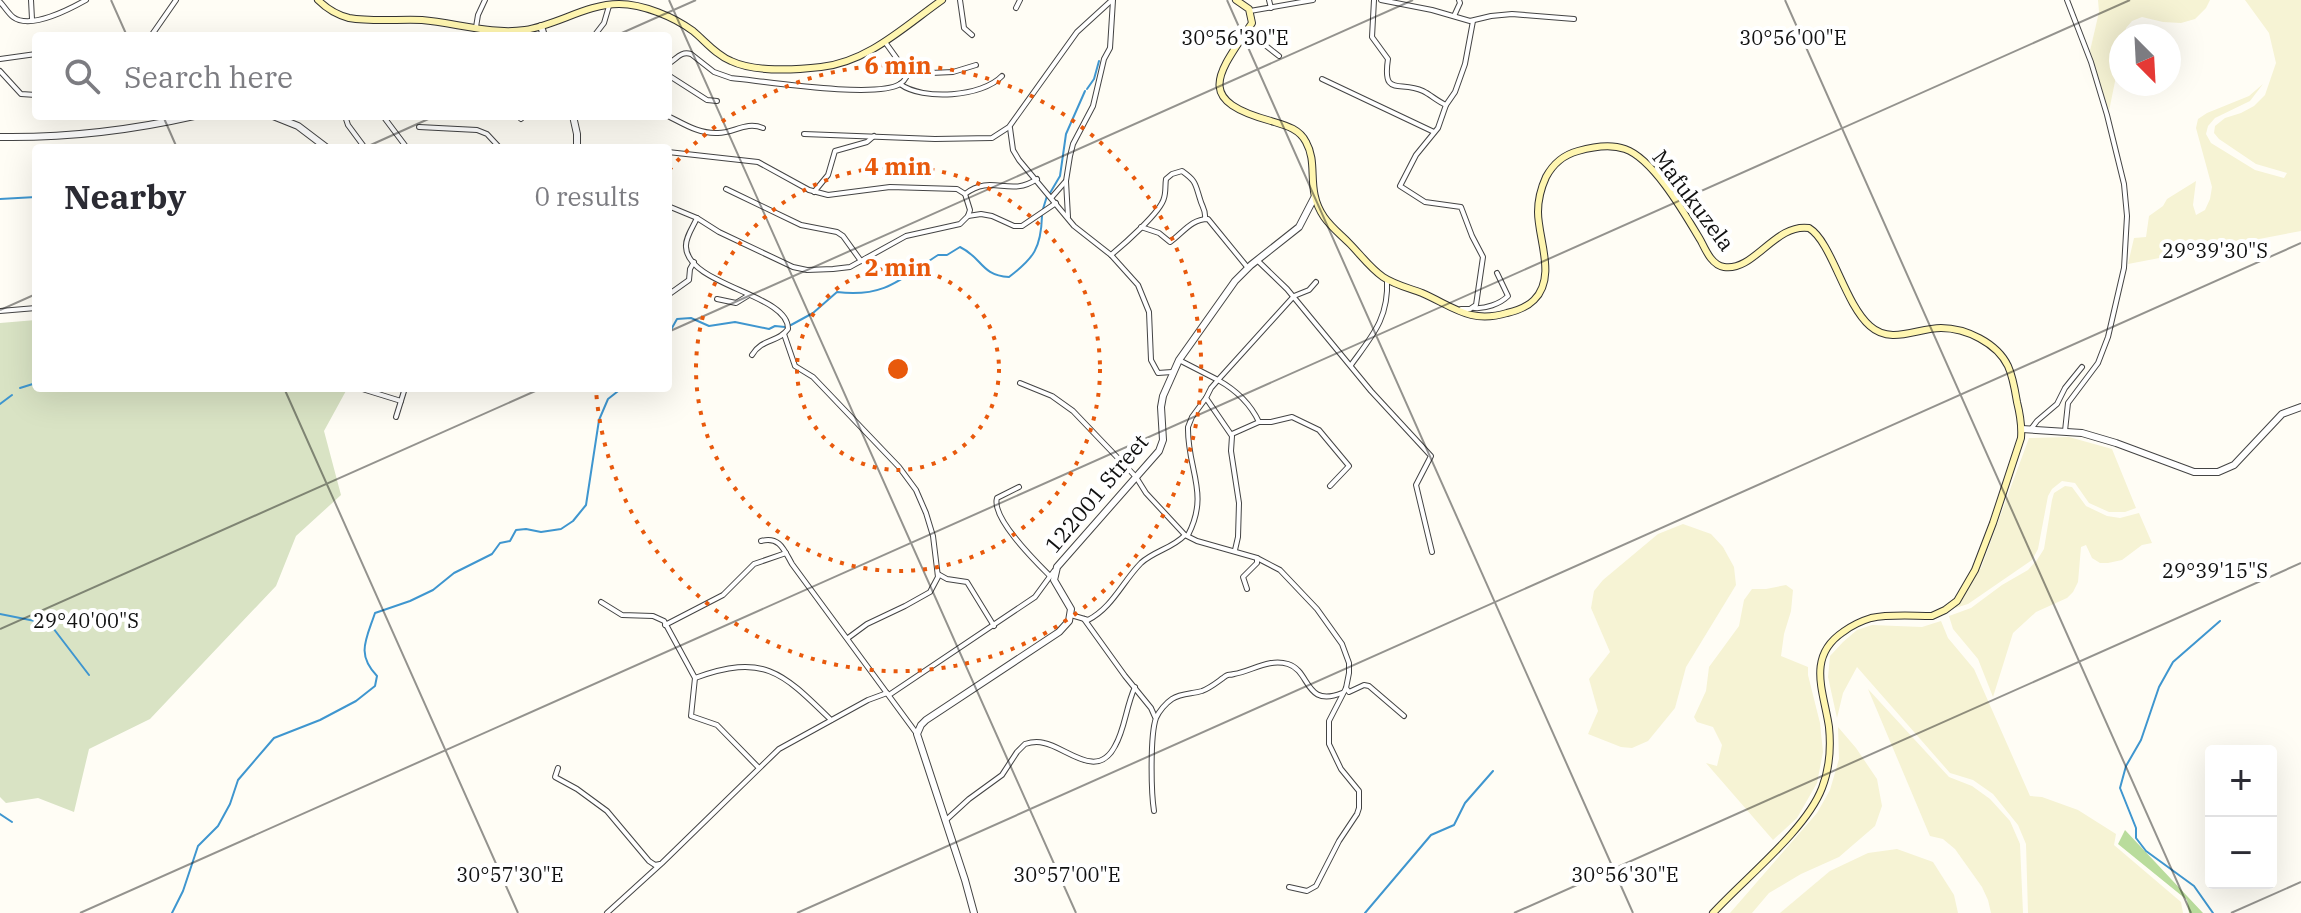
<!DOCTYPE html>
<html lang="en">
<head>
<meta charset="utf-8">
<style>
  body { margin:0; font-family:"IBM Plex Serif",serif; background:#f2f2f3; color:#2b2b33 }
  .controls { position:absolute; right:24px; bottom:24px; display:grid; overflow:hidden; border-radius:8px; box-shadow:0 8px 32px #0002 }
  .controls button { width:72px; height:72px; display:grid; place-items:center; padding:0; border:0; border-bottom:2px solid #e1e1e2; background:#fff; color:#2b2b33; font:40px sans-serif }
  .compass { position:absolute; left:2109px; top:24px; width:72px; height:72px; border-radius:50%; background:#fff; box-shadow:0 8px 32px #0002; rotate:156deg }
  .list { margin:0; padding:0; list-style:none }
  h2 { display:flex; justify-content:space-between; align-items:center; height:104px; margin:0; padding:0 32px; font-size:34px }
  h2 small { font-size:26px; font-weight:400; color:#7c7c81 }
  .icon { flex:none; width:44px; height:44px; fill:none; stroke:currentColor; stroke-width:2; stroke-linecap:round; stroke-linejoin:round }
  .map { position:relative; flex:none; width:2301px; height:913px; overflow:hidden }
  .search { position:absolute; background:#fff; box-shadow:0 8px 32px #0002; left:32px; top:32px; width:640px; height:88px; display:flex; align-items:center; gap:20px; box-sizing:border-box; padding:0 28px; border-radius:8px; color:#7c7c81; font-size:30px }
  .panel { position:absolute; background:#fff; box-shadow:0 8px 32px #0002; left:32px; top:144px; width:640px; height:248px; border-radius:8px }
  .map>svg:first-child { display:block }
  .farmland { fill:#f6f3d4 }
  .forest { fill:#b9dc9c }
  .cemetery { fill:#d9e3c4 }
  .lines { fill:none; stroke-linecap:round; stroke-linejoin:round }
  .stream { stroke:#3f96cf; stroke-width:2 }
  .minor-casing { stroke:#444; stroke-width:6 }
  .tertiary-casing { stroke:#444; stroke-width:8 }
  .secondary-casing { stroke:#333; stroke-width:8 }
  .minor { stroke:#fff; stroke-width:4 }
  .tertiary { stroke:#fff; stroke-width:6 }
  .secondary { stroke:#fff6b0; stroke-width:6 }
  .ticks { fill:none; stroke:#111; stroke-width:2; stroke-opacity:0.45 }
  .ring { fill:none; stroke:#e8590c; stroke-width:4; stroke-dasharray:4 8 }
  .labels { text-anchor:middle; dominant-baseline:central; stroke-width:8; stroke-linejoin:round; paint-order:stroke }
  .street-label { font-size:22px; fill:#111; stroke:#fff }
  .ticks-label { font-size:20px; text-anchor:middle; fill:#111; stroke:#fff; stroke-width:8; stroke-linejoin:round; paint-order:stroke }
  .centre { fill:#e8590c; stroke:#fff; stroke-width:4 }
  .ring-label { font-size:24px; text-anchor:middle; font-weight:bold; fill:#e8590c; stroke:#fff; stroke-width:8; stroke-linejoin:round; paint-order:stroke }
</style>
</head>
<body>
<div class="map">
<svg width="2301" height="913" viewBox="0 0 2301 913">
  <rect width="100%" height="100%" fill="#fffdf5"/>
  <!-- farmland -->
  <g class="farmland">
    <polygon points="2098,0 2210,0 2206,8 2195,19 2181,23 2163,22 2142,17 2132,21 2126,28 2124,36 2121,36 2121,52 2109,111 2090,51 2099,12"/>
    <polygon points="2245,0 2301,0 2301,231 2128,264 2134,238 2146,237 2149,216 2163,206 2167,199 2196,181 2193,205 2196,215 2205,210 2210,199 2212,187 2196,128 2198,119 2207,113 2249,96 2263,84 2250,101 2215,118 2208,126 2206,134 2211,143 2255,170 2284,178 2287,173 2256,164 2219,139 2214,133 2215,126 2225,118 2241,113 2254,106 2265,95 2276,63 2269,33"/>
    <polygon points="2069,437 2112,449 2136,508 2125,512 2109,512 2089,503 2075,483 2062,481 2052,489 2048,496 2038,549 2032,560 1968,604 1955,608 1981,568 2029,438"/>
    <polygon points="2065,486 2072,487 2086,506 2107,516 2120,518 2139,513 2152,543 2142,545 2122,560 2108,563 2100,563 2092,558 2086,545 2081,547 2078,582 2073,592 2067,598 2036,612 2013,633 1993,697 1978,659 1953,629 1949,616 1971,608 2002,585 2028,570 2037,560 2044,549 2052,500 2054,493"/>
    <polygon points="1683,524 1711,534 1723,547 1734,567 1736,585 1686,667 1675,708 1648,741 1632,748 1621,747 1588,734 1598,711 1589,679 1610,652 1591,608 1594,591 1603,580 1658,534"/>
    <polygon points="1786,585 1793,590 1791,611 1784,634 1781,656 1808,667 1808,675 1820,723 1823,752 1817,783 1797,818 1773,840 1706,763 1717,766 1722,745 1713,727 1697,722 1694,717 1706,691 1709,667 1739,626 1744,600 1752,589 1766,589"/>
    <polygon points="1941,621 1948,638 1974,669 2030,796 2042,797 2078,810 2116,834 2114,845 2181,902 2183,913 2028,913 2026,844 2018,825 1993,794 1973,780 1950,773 1857,667 1843,693 1837,718 1828,677 1830,656 1843,642 1857,630 1872,625 1922,627"/>
    <polygon points="1868,689 1949,777 1972,786 1990,799 2010,821 2020,844 2023,913 1991,913 1988,900 1982,887 1955,849 1943,839 1930,836"/>
    <polygon points="1838,727 1856,748 1877,779 1882,806 1875,826 1839,857 1801,874 1769,893 1752,913 1730,913 1817,813 1830,790 1839,759"/>
    <polygon points="1897,849 1933,862 1954,895 1958,913 1780,913 1830,871 1868,853"/>
  </g>
  <!-- forest -->
  <polygon class="forest" points="2125,830 2203,913 2189,913 2187,900 2118,844"/>
  <!-- cemetery -->
  <polygon class="cemetery" points="36,320 36,388 347,389 324,431 341,495 296,536 276,586 150,719 89,749 74,812 38,798 6,803 0,797 0,323"/>
  <g class="lines">
    <!-- stream -->
    <g class="stream">
      <polyline points="1087,89 1094,79 1099,61"/>
      <polyline points="1050,193 1060,176 1066,134 1085,91"/>
      <polyline points="0,199 36,197"/>
      <polyline points="1043,209 1047,196"/>
      <path d="M791,325L813,313L837,292C884,298 901,279 938,255H947L960,247C983,258 980,275 1009,277C1034,258 1041,248 1042,216"/>
      <polyline points="668,335 677,319 691,318 709,326 735,322 769,329 775,326 785,327"/>
      <polyline points="20,388 36,383"/>
      <polyline points="0,404 12,395"/>
      <polyline points="0,614 50,624 89,675"/>
      <polyline points="0,814 12,822"/>
      <path d="M172,913L183,891L198,846L218,826L230,804L238,780L274,738L320,720L356,701L375,686L377,676C356,654 366,640 375,613L410,601L433,590L454,573L492,554L500,543L510,541L516,530L526,529L541,532L561,529L573,521L586,505L599,420L608,399L622,388"/>
      <polyline points="1365,913 1431,835 1454,825 1465,803 1493,771"/>
      <polyline points="2213,913 2194,886 2146,851 2136,838 2136,828 2120,788 2126,766 2141,740 2159,687 2173,662 2220,621"/>
    </g>
    <!-- minor casing -->
    <g class="minor-casing">
      <g id="minor">
        <polyline points="31,0 32,19"/>
        <polyline points="960,0 964,28 972,35"/>
        <polyline points="1269,0 1271,8"/>
        <path d="M1374,0L1372,37L1388,59C1382,98 1400,80 1423,91C1431,95 1437,101 1446,105"/>
        <polyline points="1381,0 1432,10 1470,21 1491,16 1512,14 1574,19"/>
        <path d="M0,2C4,6 8,13 13,17C30,30 70,9 86,0"/>
        <polyline points="1016,8 1020,0"/>
        <polyline points="1250,11 1313,0"/>
        <polyline points="1454,16 1460,3 1459,0"/>
        <polyline points="476,27 478,15 485,0"/>
        <polyline points="1247,31 1279,56"/>
        <polyline points="151,36 176,0"/>
        <polyline points="594,36 604,23 609,6"/>
        <polyline points="0,59 36,54"/>
        <path d="M668,64C677,59 680,51 691,54L714,72L731,78C763,81 876,99 900,84C905,81 905,79 908,74L885,42"/>
        <polyline points="0,71 21,94 36,95"/>
        <polyline points="908,74 953,72 976,65"/>
        <polyline points="668,75 707,100 717,101"/>
        <polyline points="1322,79 1434,132"/>
        <path d="M900,84C923,101 982,97 1002,76"/>
        <polyline points="345,116 348,125 365,148"/>
        <polyline points="383,116 407,148"/>
        <polyline points="518,116 521,119"/>
        <path d="M668,116C684,124 699,134 718,133C734,133 746,121 763,128"/>
        <polyline points="419,127 477,130 487,134 500,148"/>
        <polyline points="1010,128 1013,150 1019,160 1074,226 1111,255 1138,285 1149,312 1151,360 1158,373 1172,372"/>
        <polyline points="804,134 935,139 992,138 1009,127 1077,32 1112,0"/>
        <polyline points="668,152 758,162 809,190 828,195 890,187 957,189 965,194 970,210 968,216 960,224 906,236 850,267 833,269 807,270 793,267 719,232 697,218 668,206"/>
        <polyline points="726,189 801,225 837,232 843,236 861,261"/>
        <polyline points="814,192 828,175 835,151 867,142 874,136"/>
        <path d="M965,194C992,173 1009,198 1037,179"/>
        <polyline points="1052,197 1065,182"/>
        <polyline points="968,216 981,214 992,216 1014,226 1022,226 1056,203"/>
        <polyline points="1068,217 1066,181 1070,156 1073,144 1093,106 1104,59 1110,48 1113,0"/>
        <path d="M697,218C693,227 685,238 686,247C688,286 789,294 788,329C778,343 762,338 752,355"/>
        <path d="M1141,227L1159,233L1170,242C1183,233 1191,219 1208,219L1248,268"/>
        <path d="M1111,255C1123,245 1161,212 1164,198C1166,192 1165,185 1166,179L1172,174L1182,171C1196,181 1195,183 1200,199C1202,207 1206,210 1205,218"/>
        <polyline points="1257,260 1287,289 1371,391 1431,456 1416,485 1432,552"/>
        <polyline points="668,295 689,280 690,269 694,262"/>
        <polyline points="717,299 736,303 749,295"/>
        <path d="M1474,308C1485,309 1500,304 1508,296L1497,273"/>
        <polyline points="1461,309 1470,309 1476,305 1483,257 1472,236 1461,207 1425,202 1400,186 1416,155 1438,128 1446,105 1455,92 1465,64 1473,21"/>
        <polyline points="0,311 36,308"/>
        <polyline points="784,334 795,366 813,377 899,467 916,490 926,513 933,536 938,577 930,592 905,606 867,624 848,638"/>
        <polyline points="1179,360 1218,380 1294,296 1309,290 1316,282"/>
        <path d="M1351,365C1372,336 1389,318 1387,280"/>
        <polyline points="1020,383 1052,396 1073,411 1136,477 1146,493 1185,535 1197,541 1257,558 1280,570 1317,609 1342,644 1349,663 1349,673 1346,688 1329,721 1329,744 1341,769 1359,791 1359,808 1357,814 1339,841 1316,886 1307,891 1289,887"/>
        <polyline points="359,388 401,401"/>
        <polyline points="396,417 405,388"/>
        <polyline points="2031,429 2037,421 2057,404 2065,388 2082,367"/>
        <polyline points="2065,431 2068,403 2098,363 2108,337 2124,268 2127,216 2124,184 2107,115 2091,62 2067,0"/>
        <polyline points="1232,434 1259,422 1271,422 1292,417 1319,430 1349,466 1330,486"/>
        <path d="M1019,487L997,498C991,518 1036,562 1050,576"/>
        <path d="M1188,535C1210,493 1187,469 1188,427L1192,417L1206,398"/>
        <path d="M761,541C780,536 784,550 792,564L917,734"/>
        <path d="M1235,550L1238,537L1239,503L1231,451L1232,436L1206,398L1211,388L1218,380C1236,390 1250,403 1259,422"/>
        <polyline points="938,574 947,579 967,582 994,626"/>
        <polyline points="1247,589 1243,577 1257,563 1257,558"/>
        <polyline points="601,602 622,615 653,616 664,621 695,678 691,716 717,725 758,767"/>
        <path d="M1071,615L1088,620C1112,608 1123,581 1141,563C1154,551 1173,548 1185,535"/>
        <polyline points="1084,619 1125,676 1151,708 1155,717"/>
        <polyline points="665,625 723,595 754,564 786,553"/>
        <path d="M695,678C764,653 782,672 831,720"/>
        <polyline points="1346,688 1349,692 1364,685 1369,686 1404,716"/>
        <polyline points="889,695 1035,597 1054,571"/>
        <polyline points="558,768 555,777 577,789 607,811 649,861 655,865 660,864"/>
        <path d="M1154,811C1151,792 1150,735 1156,718C1159,711 1166,703 1172,699C1181,693 1192,694 1202,691C1210,688 1216,683 1223,678C1229,673 1227,676 1234,674C1252,671 1269,658 1288,664C1311,671 1304,708 1342,693"/>
        <path d="M945,821L969,799L1002,775L1017,752L1025,744C1031,742 1037,741 1044,743C1066,747 1097,781 1115,746C1125,729 1126,706 1135,687"/>
        <polyline points="607,913 662,863 779,749 868,700 887,693"/>
      </g>
    </g>
    <!-- tertiary casing -->
    <g class="tertiary-casing">
      <g id="tertiary">
        <polyline points="541,26 544,36"/>
        <polyline points="273,116 298,126 327,148"/>
        <polyline points="573,116 577,134 577,148"/>
        <path d="M0,137C68,138 128,131 194,116"/>
        <polyline points="2022,429 2082,433 2116,443 2194,472 2218,472 2234,465 2282,414 2301,407"/>
        <polyline points="974,913 965,880 917,734 921,725 926,720 1059,632 1069,621 1071,609 1054,580 1057,567 1159,451 1163,440 1161,407 1163,396 1179,360 1235,281 1251,265 1299,227 1314,198"/>
      </g>
    </g>
    <!-- secondary casing -->
    <g class="secondary-casing">
      <g id="secondary">
        <path d="M318,0C327,9 337,15 349,18C373,22 398,19 422,20C456,23 492,35 525,30C557,25 587,4 619,4C643,4 674,17 693,31C705,41 716,55 731,61C754,72 795,70 821,67C868,62 905,26 942,0"/>
        <path d="M1236,0L1249,9L1252,23C1217,75 1194,100 1271,121C1284,125 1299,128 1306,142C1319,165 1305,189 1324,217C1331,227 1340,234 1349,243C1360,254 1370,268 1383,277C1395,285 1409,288 1422,293C1454,307 1470,324 1507,313C1516,311 1527,307 1534,300C1557,277 1538,239 1538,212C1538,200 1541,188 1546,177C1553,164 1563,155 1578,151C1592,147 1611,144 1625,149C1654,159 1686,216 1701,241C1706,251 1712,265 1724,267C1754,272 1775,223 1809,228C1832,242 1844,303 1870,326C1891,345 1917,328 1941,328C1966,328 1997,343 2008,366C2013,377 2015,390 2017,402C2020,414 2022,426 2021,438L1993,523L1975,570L1957,601L1945,610L1932,616C1912,616 1890,614 1871,618C1861,621 1851,626 1843,632C1806,657 1824,692 1829,727C1831,747 1829,770 1822,788C1806,830 1745,878 1713,913"/>
      </g>
    </g>
    <!-- minor -->
    <use href="#minor" class="minor"/>
    <!-- tertiary -->
    <use href="#tertiary" class="tertiary"/>
    <!-- secondary -->
    <use href="#secondary" class="secondary"/>
  </g>
  <!-- ticks -->
  <path class="ticks" d="M111,0L127,36M669,0L1076,913M1227,0L1633,913M1785,0L2191,913M615,36L696,0M163,116L177,148M364,148L435,116M0,310L36,294M668,332L1413,0M284,388L518,913M0,629L542,388M80,913L2130,0M797,913L2301,243M1514,913L2301,563M2231,913L2301,882"/>
  <!-- distance rings -->
  <g class="ring">
    <circle cx="898" cy="369" r="101"/>
    <circle cx="898" cy="369" r="202"/>
    <path d="M669 170A303 303 0 1 1 596 390"/>
  </g>
  <g class="labels">
    <!-- street labels -->
    <g class="street-label">
      <text transform="translate(1694 200) rotate(53)">Mafukuzela</text>
      <text transform="translate(1096 493) rotate(-50)">122001 Street</text>
    </g>
  </g>
  <g class="ticks-label">
    <text x="1235" y="45">30°56'30"E</text>
    <text x="1793" y="45">30°56'00"E</text>
    <text x="2215" y="258">29°39'30"S</text>
    <text x="2215" y="578">29°39'15"S</text>
    <text x="86" y="628">29°40'00"S</text>
    <text x="510" y="882">30°57'30"E</text>
    <text x="1067" y="882">30°57'00"E</text>
    <text x="1625" y="882">30°56'30"E</text>
  </g>
  <circle cx="898" cy="369" r="12" class="centre"/>
  <g class="ring-label">
    <text x="898" y="74">6 min</text>
    <text x="898" y="175">4 min</text>
    <text x="898" y="276">2 min</text>
  </g>
</svg>
<div class="controls">
<button>+</button>
<button>−</button>
</div>
<svg class="compass" viewBox="-18 -18 36 36"><path d="M0-13l5 13h-10z" fill="#e53935"/><path d="M0 13l5-13h-10z" fill="#7c7c81"/></svg>
<div class="search"><svg class="icon" aria-label="search" viewBox="0 0 24 24"><circle cx="10" cy="10" r="6"/><path d="M15 15l6 6"/></svg>Search here</div>
<section class="panel">
<h2>Nearby<small>0 results</small></h2>
<ul class="list">
</ul>
</section>
</div>
</body>
</html>
